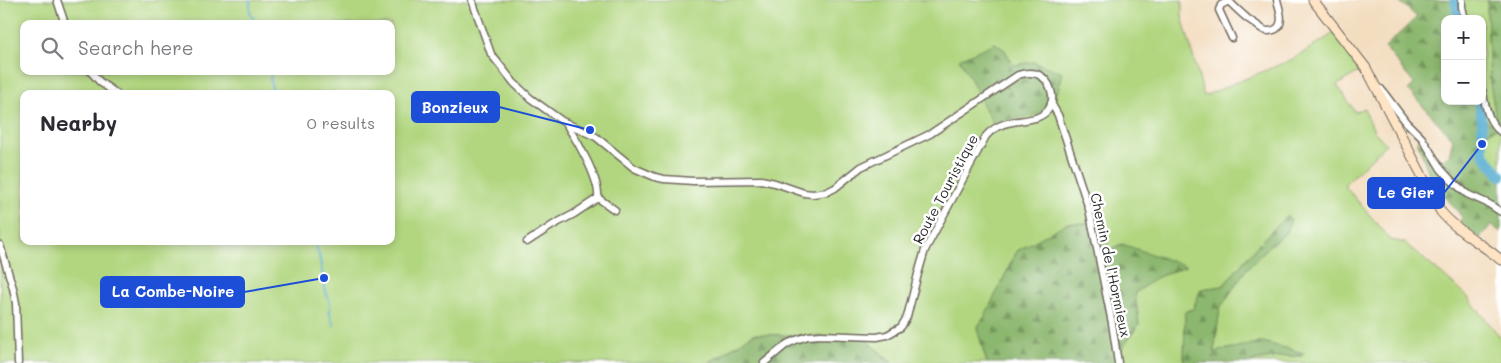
<!DOCTYPE html>
<html lang="en">
<head>
<meta charset="utf-8">
<style>
  body { margin:0; font-family:Mali,sans-serif; background:#f2f2f3; color:#2b2b33 }
  .controls { position:absolute; right:15px; top:15px; display:grid; overflow:hidden; border-radius:10px; box-shadow:0 2px 8px #0003 }
  .controls button { width:45px; height:45px; display:grid; place-items:center; padding:0; border:0; border-bottom:1px solid #e1e1e2; background:#fff; color:#2b2b33; font:25px sans-serif }
  .list { margin:0; padding:0; list-style:none }
  h2 { display:flex; justify-content:space-between; align-items:center; height:65px; margin:0; padding:0 20px; font-size:21px }
  h2 small { font-size:16px; font-weight:400; color:#7c7c81 }
  .icon { flex:none; width:28px; height:28px; fill:none; stroke:currentColor; stroke-width:2; stroke-linecap:round; stroke-linejoin:round }
  .map { position:relative; flex:none; width:1501px; height:363px; overflow:hidden }
  .search { position:absolute; background:#fff; box-shadow:0 2px 8px #0003; left:20px; top:20px; width:375px; height:55px; display:flex; align-items:center; gap:12px; box-sizing:border-box; padding:0 18px; border-radius:10px; color:#7c7c81; font-size:19px }
  .panel { position:absolute; background:#fff; box-shadow:0 2px 8px #0003; left:20px; top:90px; width:375px; height:155px; border-radius:10px }
  .map>svg:first-child { display:block }
  .green { fill:#b1d67f; stroke:#6e8055; fill-rule:evenodd }
  .forest { fill:url(#forest-firs); stroke:#5c714c }
  .lines { fill:none; stroke-linecap:round; stroke-linejoin:round }
  .stream { stroke:#53abd0; stroke-width:2 }
  .river { stroke:#53abd0; stroke-width:10 }
  .minor-casing { stroke:#71695f; stroke-width:9 }
  .secondary-casing { stroke:#71695f; stroke-width:11 }
  .minor { stroke:#fff; stroke-width:6 }
  .secondary { stroke:#fee4c5; stroke-width:9 }
  .labels { text-anchor:middle; dominant-baseline:central; stroke-width:5; stroke-linejoin:round; paint-order:stroke }
  .street-label { font-size:14px; fill:#2b2b2b; stroke:#fff }
  .leader { fill:none; stroke:#1d4ed8; stroke-width:2 }
  .callout-dot { fill:#1d4ed8; stroke:#fff; stroke-width:2 }
  .callout { fill:#1d4ed8; stroke:#1d4ed8; stroke-width:2 }
  .callout-label { font-size:15px; text-anchor:middle; font-weight:bold; fill:#fff }
</style>
</head>
<body>
<div class="map">
<svg width="1501" height="363" viewBox="0 0 1501 363">
  <defs>
    <pattern id="forest-firs" width="22" height="20" patternUnits="userSpaceOnUse" patternTransform="scale(1.25)"><rect width="22" height="20" fill="#8cb76e"/><path d="M5 1l3.5 6h-7zM16 11l3.5 6h-7z" fill="#73955b"/></pattern>
  </defs>
  <rect width="100%" height="100%" fill="#fff"/>
  <filter id="ink" filterUnits="userSpaceOnUse"><feTurbulence type="fractalNoise" baseFrequency=".02" numOctaves="2"/><feDisplacementMap in="SourceGraphic" scale="10" xChannelSelector="R" yChannelSelector="G"/><feConvolveMatrix kernelMatrix="1 2 1 2 8 2 1 2 1" color-interpolation-filters="sRGB"/></filter>
  <filter id="wash" filterUnits="userSpaceOnUse"><feTurbulence type="fractalNoise" baseFrequency=".0096" numOctaves="4" result="noise"/><feDisplacementMap in="SourceGraphic" scale="20" xChannelSelector="R" yChannelSelector="G"/><feGaussianBlur stdDeviation="1.12" result="paint"/><feColorMatrix in="noise" values="0 0 0 0 0 0 0 0 0 0 0 0 0 0 0 0 0 1.4 0 .05"/><feComposite in="paint" operator="in"/></filter>
  <g filter="url(#wash)">
    <rect width="100%" height="100%" fill="#f3ddbf"/>
    <!-- green -->
    <g class="green">
      <path d="M0,0H1182V16L1204,96L1293,59L1334,33L1347,47L1362,70L1337,85L1355,112L1364,108L1374,131L1386,144L1344,185L1391,240L1405,243L1467,296L1501,338V363H1251L1254,361L1285,356H1302L1303,353L1262,342L1214,352L1220,308L1245,271L1270,245L1287,232L1259,244L1223,286L1201,289L1193,309L1185,312L1184,363H1123L1121,350L1139,324L1135,293L1156,278L1185,266L1109,250L1102,224L1068,223L1017,251L985,316L977,328L987,363H892L863,338L754,334L708,363H0ZM24,24H391V71H24ZM24,94H391V241H24Z"/>
      <polygon points="1459,0 1488,0 1487,10 1490,83 1496,120 1489,124 1484,116 1481,101 1482,101 1482,19 1462,19 1458,4"/>
      <polygon points="1501,126 1501,172 1486,151 1486,133"/>
    </g>
    <!-- forest -->
    <g class="forest">
      <polygon points="1398,0 1459,0 1458,4 1462,19 1445,19 1445,101 1481,101 1484,116 1489,124 1496,120 1490,83 1487,10 1488,0 1501,0 1501,126 1486,133 1486,150 1501,172 1501,232 1491,225 1480,238 1461,225 1462,217 1431,179 1417,141 1420,140 1442,160 1449,156 1453,139 1408,90 1414,84 1385,47 1417,17"/>
      <path d="M995,43L1005,50L1010,60L1015,65L1033,62L1062,72L1056,100L1050,98C1041,122 1026,115 1006,120C1002,121 998,123 994,125C981,103 973,80 959,59Z"/>
      <polygon points="1287,215 1291,219 1287,232 1270,245 1245,271 1220,308 1214,352 1262,342 1304,353 1302,356 1285,356 1254,361 1251,363 1184,363 1185,312 1193,309 1201,289 1223,286 1259,244"/>
      <polygon points="1067,223 1102,224 1109,249 1122,244 1186,266 1156,278 1135,293 1139,324 1121,350 1123,363 987,363 977,328 985,316 1017,251"/>
      <polygon points="754,334 864,338 892,363 708,363"/>
    </g>
    <g class="lines">
      <!-- stream -->
      <g class="stream">
        <polyline points="250,0 250,12 256,24"/>
        <polyline points="270,71 271,85 275,94"/>
        <polyline points="314,241 319,255 325,289 330,303 330,315 334,325"/>
      </g>
      <!-- river -->
      <g class="river">
        <polyline points="1455,0 1459,19"/>
        <polyline points="1479,101 1482,123 1483,152 1487,159 1501,176"/>
      </g>
    </g>
  </g>
  <g filter="url(#ink)">
    <g class="lines">
      <!-- minor casing -->
      <g class="minor-casing">
        <g id="minor">
          <polyline points="57,0 65,24"/>
          <path d="M472,0L491,54L514,83L530,98L562,121L596,137L634,168L655,177L664,179L693,181L761,180L775,183L804,193L813,194L827,192L835,188L861,167L930,134L1018,75C1024,73 1030,72 1037,74C1050,79 1057,98 1048,110C1034,127 1006,113 986,136L925,250L918,274L907,317L901,327L887,335L877,337L820,335L808,336L796,340L787,344L764,363"/>
          <path d="M1228,0C1234,7 1241,13 1248,19C1253,22 1259,27 1264,30C1268,32 1272,31 1276,29C1285,23 1279,8 1277,0"/>
          <polyline points="1462,0 1462,7 1465,19"/>
          <polyline points="1229,1 1221,5 1219,10 1232,38"/>
          <polyline points="90,71 100,82 117,94"/>
          <polyline points="1377,88 1381,89 1406,122 1422,138 1441,169 1451,180 1467,194 1489,204 1501,212"/>
          <path d="M1482,90C1486,106 1487,122 1501,132"/>
          <polyline points="1051,103 1058,115 1089,209 1112,323 1118,363"/>
          <polyline points="598,198 615,210"/>
          <path d="M527,242L553,225L574,214L598,198C600,180 578,142 568,127L567,123"/>
          <polyline points="0,245 13,288 16,303 18,363"/>
        </g>
      </g>
      <!-- secondary casing -->
      <g class="secondary-casing">
        <path id="secondary" d="M1313,0L1366,68L1441,212C1458,232 1481,243 1501,260"/>
      </g>
      <!-- minor -->
      <use href="#minor" class="minor"/>
      <!-- secondary -->
      <use href="#secondary" class="secondary"/>
    </g>
  </g>
  <g class="labels">
    <!-- street labels -->
    <g class="street-label">
      <text transform="translate(945 189) rotate(-62)">Route Touristique</text>
      <text transform="translate(1111 265) rotate(78)">Chemin de l'Hormieux</text>
    </g>
  </g>
  <!-- callouts -->
  <path class="leader" d="M590 130L499 107M1482 144L1444 193M324 278L244 292"/>
  <g class="callout-dot">
    <circle cx="590" cy="130" r="5"/>
    <circle cx="1482" cy="144" r="5"/>
    <circle cx="324" cy="278" r="5"/>
  </g>
  <g class="callout">
    <rect x="412" y="92" width="87" height="30" rx="5"/>
    <rect x="1368" y="178" width="76" height="30" rx="5"/>
    <rect x="101" y="277" width="143" height="30" rx="5"/>
  </g>
  <g class="callout-label">
    <text x="455" y="113">Bonzieux</text>
    <text x="1406" y="198">Le Gier</text>
    <text x="173" y="297">La Combe-Noire</text>
  </g>
</svg>
<div class="controls">
<button>+</button>
<button>−</button>
</div>
<div class="search"><svg class="icon" aria-label="search" viewBox="0 0 24 24"><circle cx="10" cy="10" r="6"/><path d="M15 15l6 6"/></svg>Search here</div>
<section class="panel">
<h2>Nearby<small>0 results</small></h2>
<ul class="list">
</ul>
</section>
</div>
</body>
</html>
